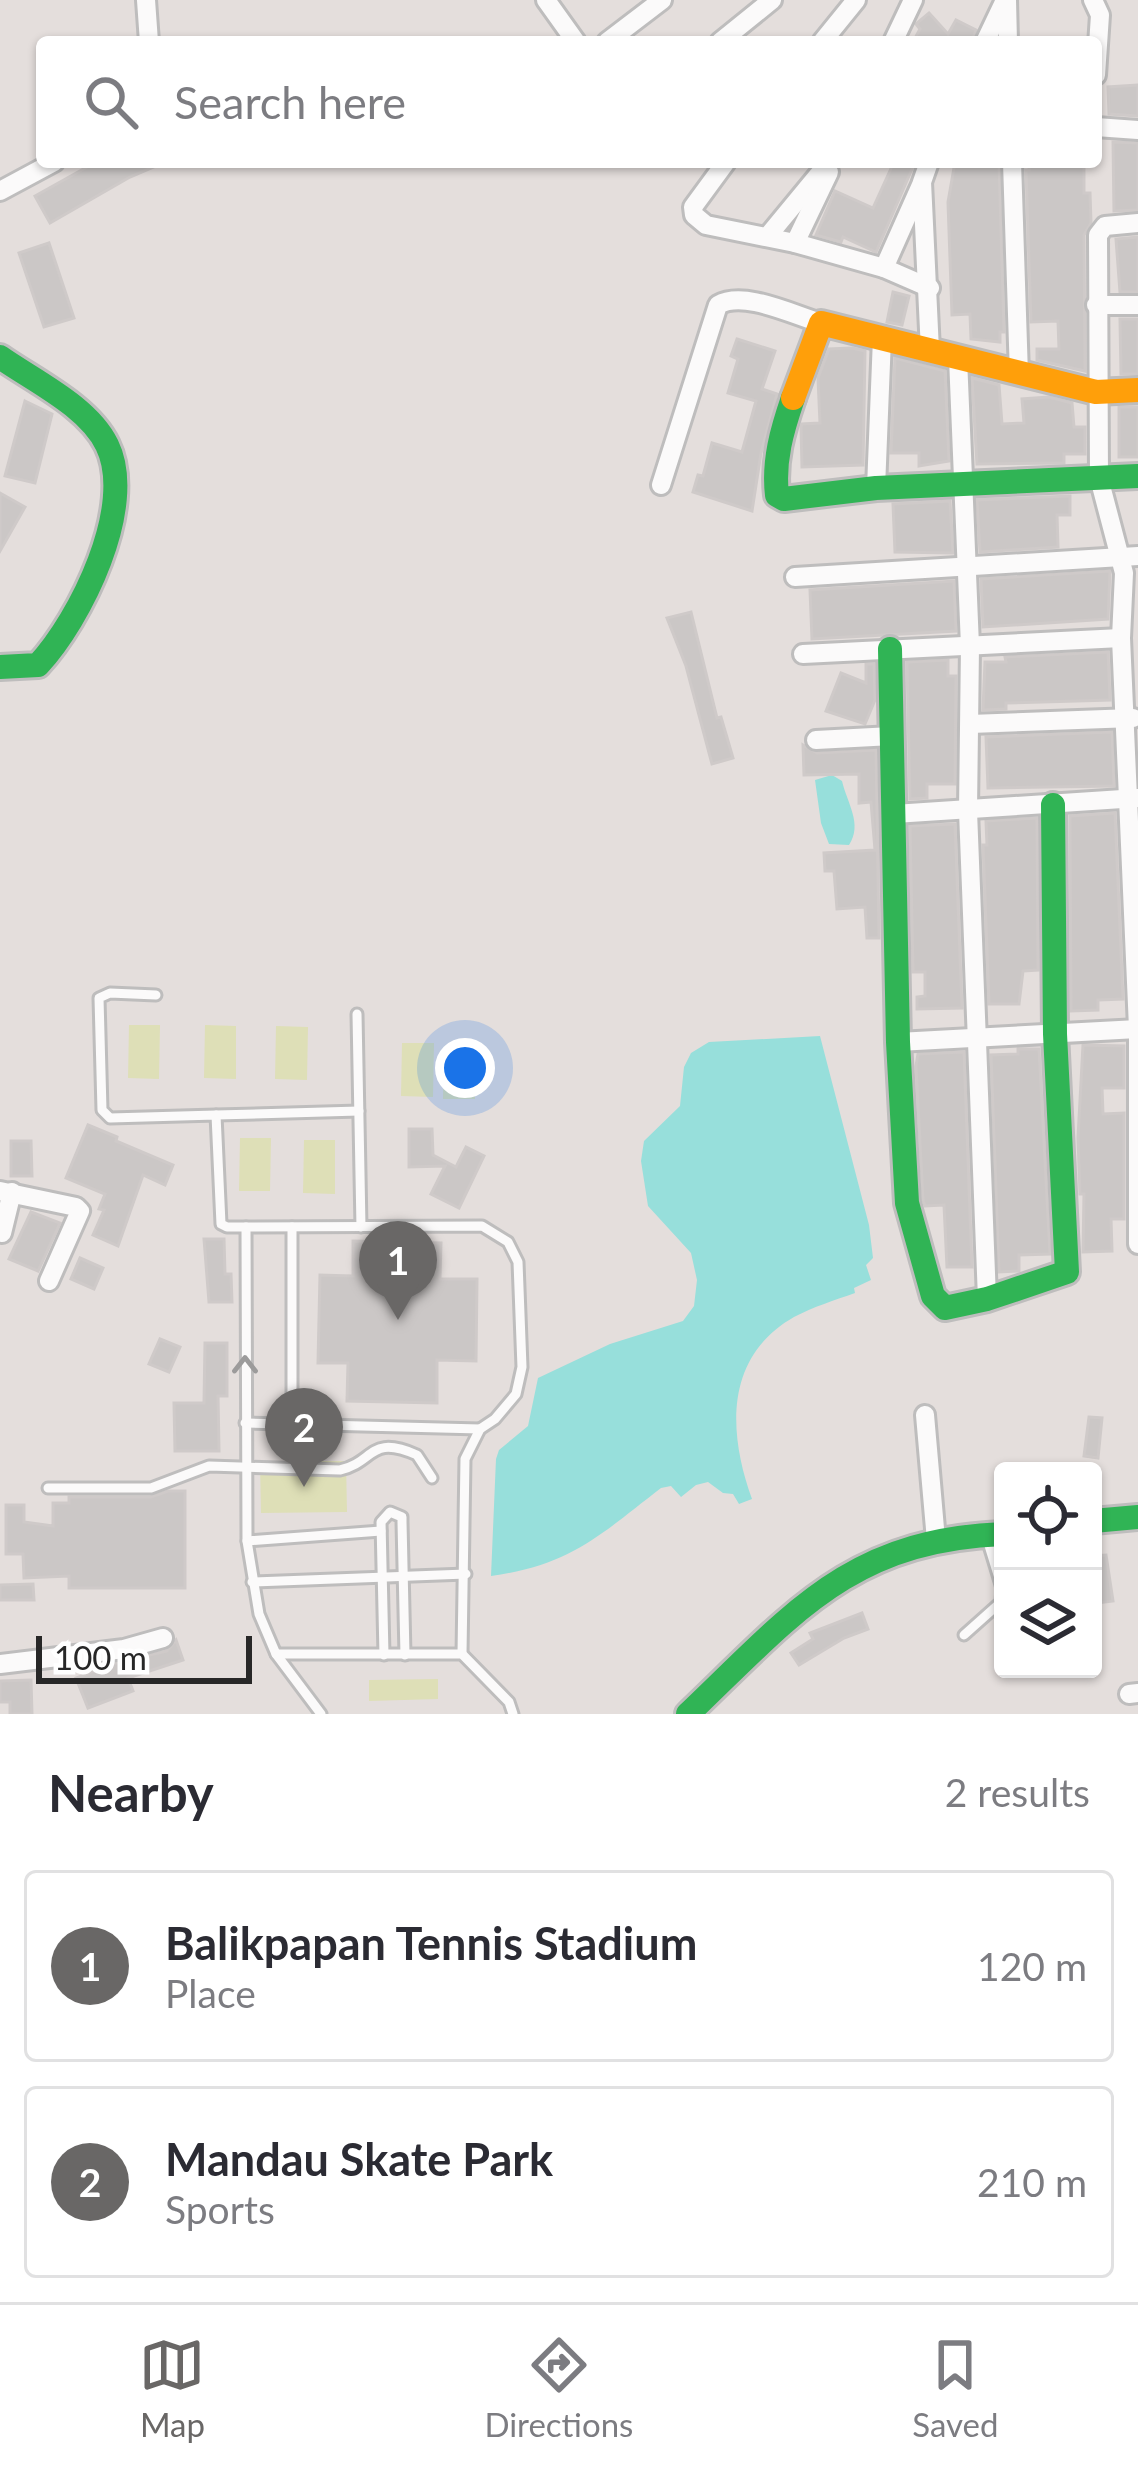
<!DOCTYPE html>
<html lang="en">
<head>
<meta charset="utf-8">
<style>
  body { margin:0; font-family:Lato,sans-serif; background:#f7f7f7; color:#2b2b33 }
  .controls { position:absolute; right:36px; bottom:36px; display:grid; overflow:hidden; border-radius:12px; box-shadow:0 3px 9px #0004 }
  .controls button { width:108px; height:108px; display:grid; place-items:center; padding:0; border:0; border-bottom:3px solid #e1e1e2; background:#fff; color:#2b2b33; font:60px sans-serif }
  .scale { position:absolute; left:36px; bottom:30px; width:216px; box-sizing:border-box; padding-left:12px; border:6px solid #272727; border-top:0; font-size:33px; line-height:42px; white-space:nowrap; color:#272727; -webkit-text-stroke:9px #fff; paint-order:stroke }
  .you { position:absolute; left:465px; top:1068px; width:42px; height:42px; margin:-30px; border:9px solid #fff; border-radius:50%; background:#1a73e8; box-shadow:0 0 0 18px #1a73e833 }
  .badge { display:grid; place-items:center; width:78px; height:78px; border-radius:50%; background:#696766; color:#fff; font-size:39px; font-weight:700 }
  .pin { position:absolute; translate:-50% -99px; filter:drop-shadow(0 3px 6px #0008) }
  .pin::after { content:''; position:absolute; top:63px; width:42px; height:36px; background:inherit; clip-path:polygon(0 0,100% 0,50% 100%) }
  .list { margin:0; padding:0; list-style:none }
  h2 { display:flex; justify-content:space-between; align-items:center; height:156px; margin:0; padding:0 48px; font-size:51px }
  h2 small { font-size:39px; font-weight:400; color:#7c7c81 }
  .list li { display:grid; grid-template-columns:78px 1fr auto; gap:36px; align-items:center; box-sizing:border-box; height:192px; margin:0 24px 24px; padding:0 24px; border:3px solid #e1e1e2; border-radius:12px }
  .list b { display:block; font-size:45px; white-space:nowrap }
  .list p { margin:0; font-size:39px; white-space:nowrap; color:#7c7c81 }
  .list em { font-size:39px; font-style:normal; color:#7c7c81 }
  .icon { flex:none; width:66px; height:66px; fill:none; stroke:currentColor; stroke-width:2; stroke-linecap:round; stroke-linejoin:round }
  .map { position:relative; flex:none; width:1138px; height:1714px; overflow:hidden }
  .search { position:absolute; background:#fff; box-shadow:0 3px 9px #0004; left:36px; right:36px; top:36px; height:132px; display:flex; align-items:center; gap:30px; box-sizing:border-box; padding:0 42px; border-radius:12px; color:#7c7c81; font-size:45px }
  .sheet { height:588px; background:#fff }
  nav { display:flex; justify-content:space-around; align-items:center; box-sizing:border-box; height:168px; border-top:3px solid #e1e1e2; background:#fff; font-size:33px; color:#7c7c81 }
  nav a { display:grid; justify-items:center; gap:6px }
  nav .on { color:#696766 }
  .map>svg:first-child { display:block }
  .pitch { fill:#dedfb7 }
  .water { fill:#97dfdb }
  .building { fill:#cbc7c6; stroke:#cfcac9; stroke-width:3 }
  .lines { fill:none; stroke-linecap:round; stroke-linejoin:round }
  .lane-casing { stroke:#bebdbd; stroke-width:15 }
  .street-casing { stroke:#bebdbd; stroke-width:24 }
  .fast-casing { stroke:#bebdbd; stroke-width:30 }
  .slow-casing { stroke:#bebdbd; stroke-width:30 }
  .lane { stroke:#fbfafa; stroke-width:9 }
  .street { stroke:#fbfafa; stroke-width:18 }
  .fast { stroke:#30b455; stroke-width:24 }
  .slow { stroke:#ff9f0a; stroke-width:24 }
  .oneway { stroke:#9c9b9b }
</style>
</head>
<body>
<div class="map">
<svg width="1138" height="1714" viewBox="0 0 1138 1714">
  <rect width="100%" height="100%" fill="#e4dedc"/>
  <!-- pitch -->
  <g class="pitch">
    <polygon points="129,1025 160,1025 159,1079 128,1078"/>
    <polygon points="205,1025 236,1026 236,1079 204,1078"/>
    <polygon points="276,1026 308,1027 307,1080 275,1079"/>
    <polygon points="402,1043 434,1043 433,1097 401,1096"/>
    <polygon points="444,1046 475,1046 475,1099 443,1099"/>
    <polygon points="240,1138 271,1138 270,1191 239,1191"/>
    <polygon points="304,1140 335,1140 335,1194 303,1193"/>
    <polygon points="346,1461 347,1512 261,1513 260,1462"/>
    <polygon points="438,1679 438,1699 369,1701 369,1680"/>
  </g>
  <!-- water -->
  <g class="water">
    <path d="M832,775L842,781C847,803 863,824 849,845L829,844L821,823L815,780Z"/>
    <path d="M820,1036L869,1225L873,1258L866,1265L871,1280L854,1288L855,1293C835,1300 813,1307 794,1317C724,1357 728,1433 752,1499L739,1504L733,1494L723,1493L708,1482L696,1485L681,1497L671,1486L661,1488C600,1535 571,1565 491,1576L496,1459L499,1450L528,1426L538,1378L610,1344L683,1321L694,1306L697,1280L691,1253L648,1206L641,1161L644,1141L680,1106L684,1067L691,1053L709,1042Z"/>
  </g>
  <!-- building -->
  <g class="building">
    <polygon points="929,13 948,34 956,20 976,30 972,42 913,42 920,29 916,24"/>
    <polygon points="1138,85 1138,116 1109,114 1108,87"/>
    <polygon points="1113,142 1138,143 1138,210 1114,211"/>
    <polygon points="96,162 165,162 130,177 50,223 35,196"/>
    <polygon points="894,162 915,162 876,252 843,237 841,242 816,235 835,191 873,208"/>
    <polygon points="955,162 999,162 1004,332 1000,332 1000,342 971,339 970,314 952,315 948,202"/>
    <polygon points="1029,162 1084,162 1084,193 1090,193 1091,223 1084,235 1085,371 1037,360 1037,349 1059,349 1058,321 1031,322 1026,170 1029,170"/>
    <polygon points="1138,237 1138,292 1120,292 1116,239"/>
    <polygon points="49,243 74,318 44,327 19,253"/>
    <polygon points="893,292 909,296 902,325 887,322"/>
    <polygon points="1120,319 1138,319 1138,374 1121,374"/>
    <polygon points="737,339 775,351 762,389 777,394 761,453 752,511 693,492 698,475 703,476 712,443 742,452 756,401 728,393 738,359 731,356"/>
    <polygon points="852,348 865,351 863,465 802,467 801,427 802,424 820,423 818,378 829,349"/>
    <polygon points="895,358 945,371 949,461 919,466 919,453 891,453"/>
    <polygon points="972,378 999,385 1002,424 1024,423 1022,399 1049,397 1072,403 1074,427 1085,427 1085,454 1064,454 1064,463 977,464"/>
    <polygon points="25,401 52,414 35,483 5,476"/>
    <rect x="1119" y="407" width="19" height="50"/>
    <polygon points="0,493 25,507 0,551"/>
    <polygon points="1070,496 1070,515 1057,515 1058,547 980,552 977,500"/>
    <polygon points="950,501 953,553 895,552 893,504"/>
    <polygon points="1110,571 1108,619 983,627 981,579"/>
    <polygon points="954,581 956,631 812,639 810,590"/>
    <polygon points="691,612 717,718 721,717 733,758 712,764 686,666 667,618"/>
    <polygon points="1108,652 1110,700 1006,703 1006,709 983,710 985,662 1006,662 1005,657"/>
    <polygon points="948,660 948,676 956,676 955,784 927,784 927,798 910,799 907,662"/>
    <polygon points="866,664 874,664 875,700 865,724 826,711 841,673 866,683"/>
    <polygon points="1112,732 1114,786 988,788 986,737"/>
    <polygon points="803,745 817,753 876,750 879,938 867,938 865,907 837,909 834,871 825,871 824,853 875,850 871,802 859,803 859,774 804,775"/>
    <polygon points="1115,813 1123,999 1098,1000 1098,1010 1071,1011 1070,816"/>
    <polygon points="1037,818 1038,970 1023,971 1019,1004 989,1004 983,845 987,845 986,821"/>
    <polygon points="955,824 962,1008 917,1009 917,997 925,996 925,972 913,972 910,826"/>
    <polygon points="1083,1045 1124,1046 1124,1088 1102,1088 1103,1114 1124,1113 1124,1219 1111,1219 1112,1251 1083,1252 1084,1194 1080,1194 1078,1138"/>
    <polygon points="1018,1049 1039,1049 1050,1254 1019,1255 1019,1271 999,1272 991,1055 1018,1054"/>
    <polygon points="964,1052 972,1267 947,1267 944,1205 925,1206 923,1200 916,1066 918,1054"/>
    <polygon points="88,1125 117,1137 116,1141 173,1165 165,1185 143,1175 118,1246 93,1235 104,1210 99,1209 105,1194 66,1178"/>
    <polygon points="409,1129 432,1129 433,1155 456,1167 466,1147 484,1156 459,1208 431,1194 445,1166 409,1167"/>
    <polygon points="11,1141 31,1141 32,1176 11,1176"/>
    <polygon points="31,1212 60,1223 38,1271 9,1259"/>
    <polygon points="204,1239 224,1239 225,1274 231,1274 232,1302 209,1302"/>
    <polygon points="353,1241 441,1243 440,1279 477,1279 476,1361 437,1360 437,1403 347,1401 348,1363 318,1363 320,1275 353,1276"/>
    <polygon points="80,1258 103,1268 94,1289 71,1279"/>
    <polygon points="160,1339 180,1347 169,1372 149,1364"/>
    <polygon points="205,1343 227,1343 227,1396 218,1396 219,1451 175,1451 174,1403 204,1403"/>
    <polygon points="1089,1417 1102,1418 1098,1458 1084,1456"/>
    <polygon points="168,1491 185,1491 185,1588 69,1588 69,1576 24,1578 23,1554 6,1554 6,1505 24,1505 24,1522 53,1526 53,1503 69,1503 69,1497 151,1497"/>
    <polygon points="1106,1555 1113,1601 1096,1603 1093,1556"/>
    <polygon points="33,1584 34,1600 0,1600 0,1585"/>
    <polygon points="862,1613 868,1629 844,1638 799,1665 791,1653 813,1639 810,1633"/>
    <polygon points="176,1640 183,1660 128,1678 133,1691 88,1708 76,1678 112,1664 167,1651"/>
    <polygon points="31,1680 32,1714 10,1714 10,1702 0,1702 0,1681"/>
  </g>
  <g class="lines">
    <!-- lane casing -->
    <g class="lane-casing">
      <g id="lane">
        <polyline points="156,995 110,993 99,998 102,1110 110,1118 216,1115 221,1224 227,1227 482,1226 508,1242 518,1262 522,1367 516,1394 495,1419 480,1429 465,1459 462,1654"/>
        <polyline points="357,1014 361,1227"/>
        <polyline points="216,1115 359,1111"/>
        <polyline points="246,1227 247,1541 259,1614 276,1654 321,1714"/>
        <polyline points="292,1227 292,1425"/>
        <polyline points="245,1423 480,1429"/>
        <path d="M48,1488H151L209,1466L340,1470C375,1462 369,1434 417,1455L432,1478"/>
        <polyline points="247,1541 381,1531"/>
        <polyline points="252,1582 466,1574"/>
        <polyline points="964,1635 1001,1602 1002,1588 987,1539"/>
        <polyline points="276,1654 462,1654 509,1702 513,1714"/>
        <polyline points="384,1655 381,1522 390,1512 402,1517 402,1522 405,1655"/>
      </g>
    </g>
    <!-- street casing -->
    <g class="street-casing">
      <g id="street">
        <polyline points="146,0 149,42"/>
        <polyline points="546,0 576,42"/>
        <polyline points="1007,0 1008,42"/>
        <polyline points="1093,0 1100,15 1096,75"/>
        <polyline points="607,42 662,0"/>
        <polyline points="720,42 772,0"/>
        <polyline points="822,42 856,0"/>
        <polyline points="893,42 913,0"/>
        <polyline points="985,42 1005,0"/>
        <polyline points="1096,127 1138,130"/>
        <polyline points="726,162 693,207 694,215 706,225 795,243 884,268 930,288"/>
        <polyline points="929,162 922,182 930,351"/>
        <polyline points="1012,162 1019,375"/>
        <polyline points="0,191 54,162"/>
        <polyline points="1138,223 1105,226 1098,235 1099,478 1124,573 1121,638 1138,1028"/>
        <polyline points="767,237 829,162"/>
        <polyline points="795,243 829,172"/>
        <polyline points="884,268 921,185"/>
        <polyline points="1096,305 1138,305"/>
        <polyline points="958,358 970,646 968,811 987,1299"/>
        <path d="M661,485L718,305C744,290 793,315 821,323"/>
        <polyline points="876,488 882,338"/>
        <polyline points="795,577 1138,556"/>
        <polyline points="803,654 1121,638"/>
        <polyline points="970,724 1133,718"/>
        <polyline points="816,740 892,736"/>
        <polyline points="894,814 1138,798"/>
        <polyline points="1138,1035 1138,1244"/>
        <polyline points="898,1042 1138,1029"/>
        <polyline points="0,1191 76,1207 80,1211 49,1281"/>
        <polyline points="2,1233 12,1192"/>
        <polyline points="925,1415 936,1540"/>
        <polyline points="0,1664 124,1649 163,1638"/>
        <polyline points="1129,1694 1138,1693"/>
      </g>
    </g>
    <!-- fast casing -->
    <g class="fast-casing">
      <g id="fast">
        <path d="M0,357C34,381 88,406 107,445C137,506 80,620 38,665L0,667"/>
        <path d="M793,398C782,430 773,461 777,495L784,499L876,488L1138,476"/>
        <polyline points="890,649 898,1042 907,1203 933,1296 945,1308 987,1299 1067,1272 1055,1034 1053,805"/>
        <polyline points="1093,1521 1138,1517"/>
        <path d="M688,1714C792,1615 849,1540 1003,1534"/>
      </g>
    </g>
    <!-- slow casing -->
    <g class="slow-casing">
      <polyline id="slow" points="793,398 821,323 1096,392 1138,390"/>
    </g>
    <!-- lane -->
    <use href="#lane" class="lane"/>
    <!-- street -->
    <use href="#street" class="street"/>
    <!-- fast -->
    <use href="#fast" class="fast"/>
    <!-- slow -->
    <use href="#slow" class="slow"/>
  </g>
  <!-- one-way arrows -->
  <defs><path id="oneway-chevron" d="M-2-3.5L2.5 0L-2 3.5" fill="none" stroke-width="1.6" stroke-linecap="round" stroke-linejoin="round" transform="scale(3)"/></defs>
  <use class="oneway" href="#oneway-chevron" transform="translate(245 1365) rotate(-90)"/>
</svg>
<div class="controls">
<button><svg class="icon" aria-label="locate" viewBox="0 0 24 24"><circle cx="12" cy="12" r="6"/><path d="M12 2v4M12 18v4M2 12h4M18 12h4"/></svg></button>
<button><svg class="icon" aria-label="layers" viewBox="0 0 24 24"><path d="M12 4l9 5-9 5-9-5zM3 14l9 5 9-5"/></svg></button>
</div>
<div class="scale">100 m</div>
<div class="you"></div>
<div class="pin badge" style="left:398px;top:1320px">1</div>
<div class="pin badge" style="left:304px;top:1487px">2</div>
<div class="search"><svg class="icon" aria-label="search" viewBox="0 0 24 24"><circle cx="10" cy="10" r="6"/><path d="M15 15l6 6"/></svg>Search here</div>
</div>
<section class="sheet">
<h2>Nearby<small>2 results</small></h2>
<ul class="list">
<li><span class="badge">1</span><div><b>Balikpapan Tennis Stadium</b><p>Place</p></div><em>120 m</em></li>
<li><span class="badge">2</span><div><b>Mandau Skate Park</b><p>Sports</p></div><em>210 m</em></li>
</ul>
</section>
<nav>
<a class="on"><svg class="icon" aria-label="map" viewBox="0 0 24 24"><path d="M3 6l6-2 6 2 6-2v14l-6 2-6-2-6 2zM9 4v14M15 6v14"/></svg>Map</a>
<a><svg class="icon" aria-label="directions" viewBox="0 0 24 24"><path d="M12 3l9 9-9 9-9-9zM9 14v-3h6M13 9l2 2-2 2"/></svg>Directions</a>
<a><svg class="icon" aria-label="saved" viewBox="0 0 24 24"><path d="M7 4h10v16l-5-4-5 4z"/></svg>Saved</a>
</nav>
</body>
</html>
